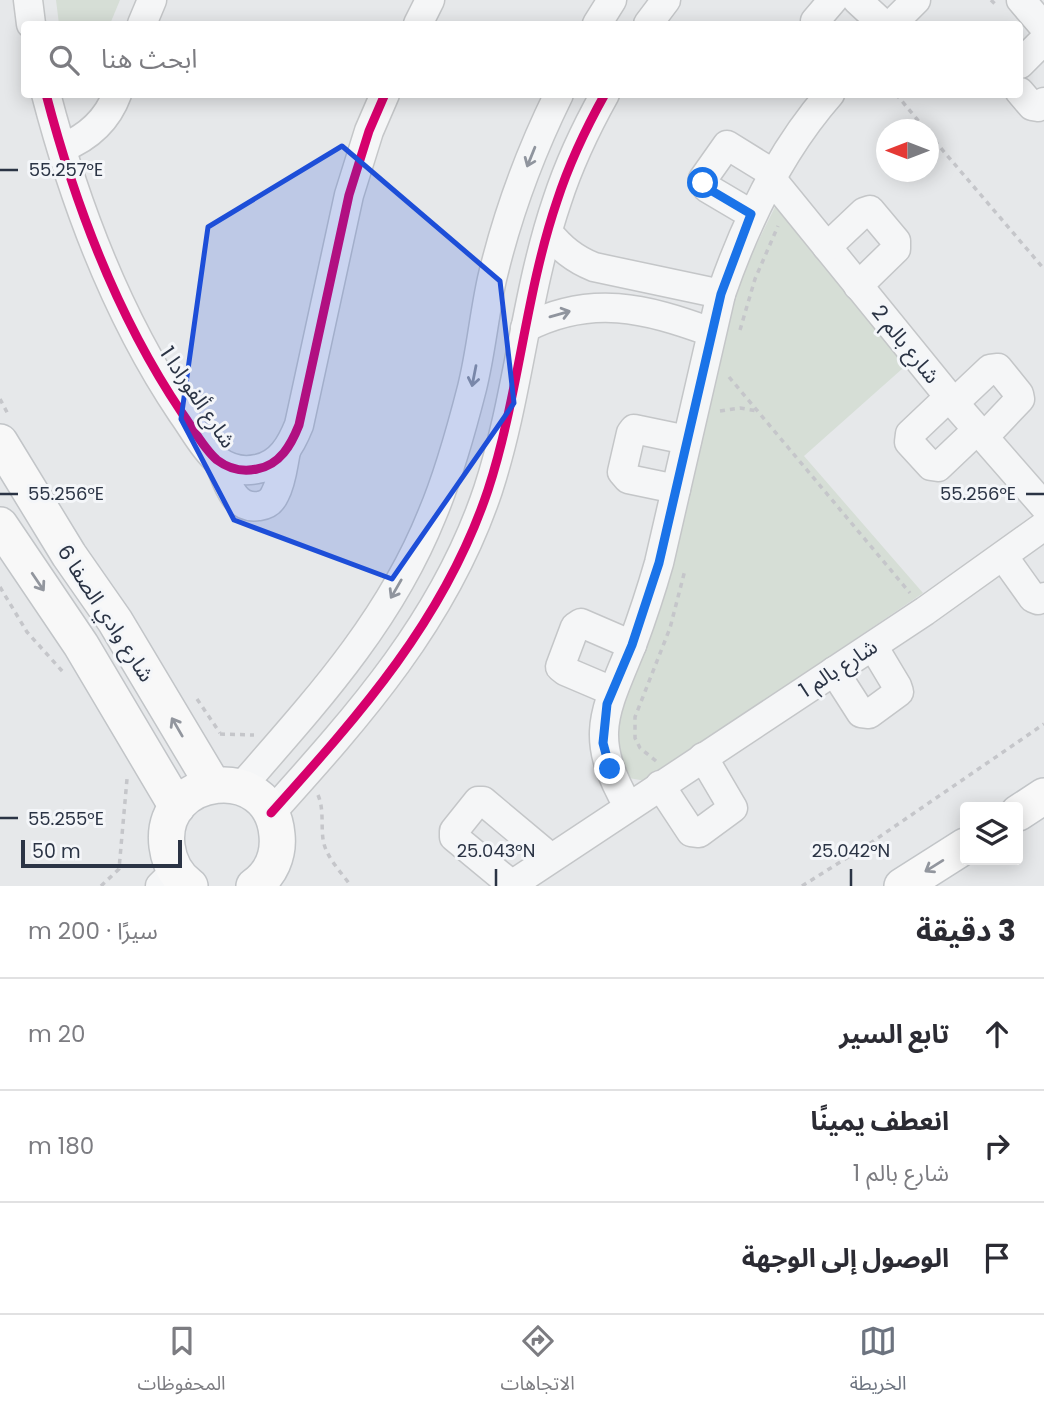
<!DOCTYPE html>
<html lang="ar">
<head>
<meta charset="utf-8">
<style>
  body { margin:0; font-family:Poppins,"Noto Sans Arabic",sans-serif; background:#f7f7f7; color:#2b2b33; direction:rtl }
  .controls { position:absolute; right:21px; bottom:21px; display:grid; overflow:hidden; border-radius:7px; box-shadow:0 4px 18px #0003 }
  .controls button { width:63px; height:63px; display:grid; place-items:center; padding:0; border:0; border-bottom:2px solid #e1e1e2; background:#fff; color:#2b2b33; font:35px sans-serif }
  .compass { position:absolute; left:876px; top:119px; width:63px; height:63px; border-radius:50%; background:#fff; box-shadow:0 4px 18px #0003; rotate:270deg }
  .scale { position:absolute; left:21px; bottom:18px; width:161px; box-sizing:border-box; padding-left:7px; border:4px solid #2b3445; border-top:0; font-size:19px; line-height:24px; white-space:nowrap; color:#2b3445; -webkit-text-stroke:5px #f4f6f9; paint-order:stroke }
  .stop { position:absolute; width:21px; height:21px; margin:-16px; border:5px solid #1a73e8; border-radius:50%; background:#fff }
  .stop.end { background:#1a73e8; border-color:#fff; box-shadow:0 2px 7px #0008 }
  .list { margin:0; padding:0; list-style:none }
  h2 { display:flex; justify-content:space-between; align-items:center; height:91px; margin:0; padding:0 28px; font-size:30px }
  h2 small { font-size:23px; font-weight:400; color:#7c7c81 }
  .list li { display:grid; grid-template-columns:46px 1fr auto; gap:21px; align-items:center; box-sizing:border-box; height:112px; padding:0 28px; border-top:2px solid #e1e1e2 }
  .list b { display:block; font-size:26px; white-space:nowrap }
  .list p { margin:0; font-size:23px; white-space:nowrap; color:#7c7c81 }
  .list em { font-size:23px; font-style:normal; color:#7c7c81 }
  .icon { flex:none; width:38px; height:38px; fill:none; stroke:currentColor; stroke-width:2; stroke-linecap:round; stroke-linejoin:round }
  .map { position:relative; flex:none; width:1044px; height:886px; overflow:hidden; direction:ltr }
  .search { position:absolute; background:#fff; box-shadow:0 4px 18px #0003; left:21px; right:21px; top:21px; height:77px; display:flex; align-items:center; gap:18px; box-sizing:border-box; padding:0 24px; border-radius:7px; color:#7c7c81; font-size:26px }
  .sheet { height:427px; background:#fff }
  nav { display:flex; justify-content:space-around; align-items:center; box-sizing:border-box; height:98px; border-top:2px solid #e1e1e2; background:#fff; font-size:19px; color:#7c7c81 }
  nav a { display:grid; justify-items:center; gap:4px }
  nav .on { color:#6c737f }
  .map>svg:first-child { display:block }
  .green { fill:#d6ded6 }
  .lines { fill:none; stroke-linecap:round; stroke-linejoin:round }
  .minor-casing { stroke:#c4c6c8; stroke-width:31 }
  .major-casing { stroke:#c2c5c8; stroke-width:38 }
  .path { stroke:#c5c6ca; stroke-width:3.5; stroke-dasharray:5 5; stroke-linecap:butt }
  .minor { stroke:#f5f6f7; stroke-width:28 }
  .major { stroke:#f8f8f8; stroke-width:35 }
  .cycleway-casing { stroke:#f4f6f9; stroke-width:13 }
  .cycleway { stroke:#d6006c; stroke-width:9 }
  .oneway { stroke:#90959e }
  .oneway2 { stroke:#92969e }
  .route { stroke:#1a73e8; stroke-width:9 }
  .marked { fill:#1d4ed8; fill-opacity:0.2; stroke:#1d4ed8; stroke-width:5; stroke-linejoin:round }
  .ticks { fill:none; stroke:#2b3445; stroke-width:2.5 }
  .labels { text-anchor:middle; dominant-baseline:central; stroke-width:6; stroke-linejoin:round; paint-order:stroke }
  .street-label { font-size:21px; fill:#2b3445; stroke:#f4f6f9 }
  .ticks-label { font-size:18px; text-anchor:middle; fill:#2b3445; stroke:#f4f6f9; stroke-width:6; stroke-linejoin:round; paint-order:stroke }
</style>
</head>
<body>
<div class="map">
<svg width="1044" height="886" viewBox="0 0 1044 886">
  <rect width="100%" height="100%" fill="#e6e8ea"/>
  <!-- green -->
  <g class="green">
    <polygon points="56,0 120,0 110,24 59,24"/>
    <polygon points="778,201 911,361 804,456 923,593 646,781 617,776 609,743 730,298"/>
  </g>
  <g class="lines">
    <!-- minor casing -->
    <g class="minor-casing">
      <g id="minor">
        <polyline points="28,0 31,24"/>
        <polyline points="857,0 883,24"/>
        <polyline points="1021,0 1044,27"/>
        <polyline points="142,24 152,0"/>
        <polyline points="418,24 430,0"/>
        <polyline points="597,24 612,0"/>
        <polyline points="648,24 666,0"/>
        <polyline points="815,24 815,21 833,0"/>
        <polyline points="892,24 916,0"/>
        <polyline points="1020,64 1044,40"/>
        <polyline points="1020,92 1032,106 1038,107 1044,102"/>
        <path d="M46,94C75,205 118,318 182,413C193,428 203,448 217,460C229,469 243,472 257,469C280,465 291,445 299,425L349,195L369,131L385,94"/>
        <path d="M62,148C87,138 107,121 117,94"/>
        <polyline points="771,178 954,403 1044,506"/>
        <polyline points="751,214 707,188 703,179 727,145 774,174"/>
        <path d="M548,232C561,248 574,259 594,267L721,294"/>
        <polyline points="827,247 864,212 870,210 896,241 896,249 858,286"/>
        <path d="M525,328C591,294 645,308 711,332"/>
        <polyline points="949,397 910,434 909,442 931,466 938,467 977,430"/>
        <polyline points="954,403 990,369 998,368 1019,394 1020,399 984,437"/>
        <path d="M219,462C227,481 233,510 259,506C267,505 272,501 275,494C282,481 283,465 286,451"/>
        <polyline points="676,489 628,479 622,472 631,433 634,429 687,440"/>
        <polyline points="1003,556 1033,598 1038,600 1044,597"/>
        <polyline points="834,671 861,713 869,714 899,692 897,686 873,646"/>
        <polyline points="612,691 565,671 560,667 575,627 581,623 632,645"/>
        <polyline points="660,785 691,832 699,833 733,808 703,757"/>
        <path d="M241,787C316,701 389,622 432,515C449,475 461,431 472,388C481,352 484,315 492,279C507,215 530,153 559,94"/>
        <path d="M628,806C588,736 604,714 632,645C642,618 651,591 659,563L721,294C746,222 779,152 830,94"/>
        <path d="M271,813C360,714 445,619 488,490C519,395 525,295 557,201C569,164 586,128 605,94"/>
        <polyline points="512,885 454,837 454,831 478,801 483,801 551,858"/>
        <polyline points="160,886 175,871"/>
        <polyline points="510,886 925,611 1044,526"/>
      </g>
    </g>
    <!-- major casing -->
    <g class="major-casing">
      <g id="major">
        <polyline points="0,442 69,555 115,621 213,785"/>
        <polyline points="0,525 81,645 177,807"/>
        <polyline points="1018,813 1044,796"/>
        <path d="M190,886C176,876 169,862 167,846C158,774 271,760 277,835C279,855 271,874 254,886"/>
        <polyline points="902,886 965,846"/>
      </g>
    </g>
    <!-- path -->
    <g class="path">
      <polyline points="991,0 998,7"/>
      <polyline points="896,94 926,130"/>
      <polyline points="928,133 1044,269"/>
      <polyline points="740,330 755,279 778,226"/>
      <polyline points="729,377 910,593"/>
      <polyline points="0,399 9,416"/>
      <polyline points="720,411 740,408 757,411"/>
      <polyline points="0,587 27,632 63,672"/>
      <polyline points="197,699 220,733"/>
      <polyline points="220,734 254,735"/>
      <polyline points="656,761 640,748 635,738 635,717 670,628 685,570"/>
      <path d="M318,795C324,809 321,824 323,839C325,856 341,872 351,886"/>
      <polyline points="101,886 119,869 127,779"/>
      <polyline points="802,886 869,844 1044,724"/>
    </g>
    <!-- minor -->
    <use href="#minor" class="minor"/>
    <!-- major -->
    <use href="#major" class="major"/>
    <!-- cycleway casing -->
    <g class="cycleway-casing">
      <g id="cycleway">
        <path d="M46,94C75,205 118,318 182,413C193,428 203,448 217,460C229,469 243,472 257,469C280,465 291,445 299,425L349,195L369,131L385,94"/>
        <path d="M271,813C360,714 445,619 488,490C519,395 525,295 557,201C569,164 586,128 605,94"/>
      </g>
    </g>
    <!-- cycleway -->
    <use href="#cycleway" class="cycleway"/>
  </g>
  <!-- one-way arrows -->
  <defs><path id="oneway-shaft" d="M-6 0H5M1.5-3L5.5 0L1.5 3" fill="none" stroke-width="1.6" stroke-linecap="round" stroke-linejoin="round" transform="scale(1.75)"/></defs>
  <g class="oneway">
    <use href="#oneway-shaft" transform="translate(531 157) rotate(112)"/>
    <use href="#oneway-shaft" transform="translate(560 314) rotate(-16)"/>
    <use href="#oneway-shaft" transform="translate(474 376) rotate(101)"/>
    <use href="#oneway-shaft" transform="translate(396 589) rotate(120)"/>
  </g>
  <g class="oneway2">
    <use href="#oneway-shaft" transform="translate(38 582) rotate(56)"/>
    <use href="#oneway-shaft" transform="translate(177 727) rotate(-120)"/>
    <use href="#oneway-shaft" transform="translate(934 866) rotate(148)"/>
  </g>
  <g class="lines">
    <!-- route -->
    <polyline class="route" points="610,769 603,743 607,704 632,645 659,563 721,294 751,214 707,188 703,183"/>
  </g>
  <!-- marked area -->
  <path class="marked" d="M342,146L500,281L514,403L392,579L234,520L181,419L208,227Z"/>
  <!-- ticks -->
  <path class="ticks" d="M0,170H18M0,494H18M1026,494H1044M0,818H18M496,869V886M851,869V886"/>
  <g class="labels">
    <!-- street labels -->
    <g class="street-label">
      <text transform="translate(906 344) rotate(51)">شارع بالم 2</text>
      <text transform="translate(198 397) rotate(56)">شارع ألفورادا 1</text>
      <text transform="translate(106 613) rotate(57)">شارع وادي الصفا 6</text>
      <text transform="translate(838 668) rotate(-33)">شارع بالم 1</text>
    </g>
  </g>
  <g class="ticks-label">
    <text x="66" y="176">55.257°E</text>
    <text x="978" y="500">55.256°E</text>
    <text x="66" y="500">55.256°E</text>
    <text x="66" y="825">55.255°E</text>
    <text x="496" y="857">25.043°N</text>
    <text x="851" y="857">25.042°N</text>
  </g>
</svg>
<div class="controls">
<button><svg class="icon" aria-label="layers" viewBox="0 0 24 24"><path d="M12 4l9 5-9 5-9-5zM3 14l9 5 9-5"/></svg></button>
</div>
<svg class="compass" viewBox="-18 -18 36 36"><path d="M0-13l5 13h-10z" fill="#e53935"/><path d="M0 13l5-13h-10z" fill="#7c7c81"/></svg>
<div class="scale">50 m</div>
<div class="stop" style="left:703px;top:183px"></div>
<div class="stop end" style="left:610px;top:769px"></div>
<div class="search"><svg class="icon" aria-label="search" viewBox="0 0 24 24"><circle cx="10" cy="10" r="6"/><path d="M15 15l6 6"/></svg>ابحث هنا</div>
</div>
<section class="sheet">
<h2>3 دقيقة<small>سيرًا · 200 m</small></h2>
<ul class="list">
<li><svg class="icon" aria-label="ahead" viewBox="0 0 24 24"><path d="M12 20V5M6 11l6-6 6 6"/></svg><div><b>تابع السير</b></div><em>20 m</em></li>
<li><svg class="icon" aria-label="right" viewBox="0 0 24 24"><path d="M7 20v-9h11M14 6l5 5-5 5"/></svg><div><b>انعطف يمينًا</b><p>شارع بالم 1</p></div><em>180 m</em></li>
<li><svg class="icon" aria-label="arrive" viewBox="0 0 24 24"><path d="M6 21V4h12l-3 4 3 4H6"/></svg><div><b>الوصول إلى الوجهة</b></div></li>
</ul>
</section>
<nav>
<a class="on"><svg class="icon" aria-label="map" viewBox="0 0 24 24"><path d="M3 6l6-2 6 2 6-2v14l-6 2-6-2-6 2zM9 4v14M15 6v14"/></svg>الخريطة</a>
<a><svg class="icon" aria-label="directions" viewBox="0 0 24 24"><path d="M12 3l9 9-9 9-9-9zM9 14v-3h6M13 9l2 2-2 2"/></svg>الاتجاهات</a>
<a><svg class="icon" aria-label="saved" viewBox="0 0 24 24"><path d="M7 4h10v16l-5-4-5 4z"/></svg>المحفوظات</a>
</nav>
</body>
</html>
